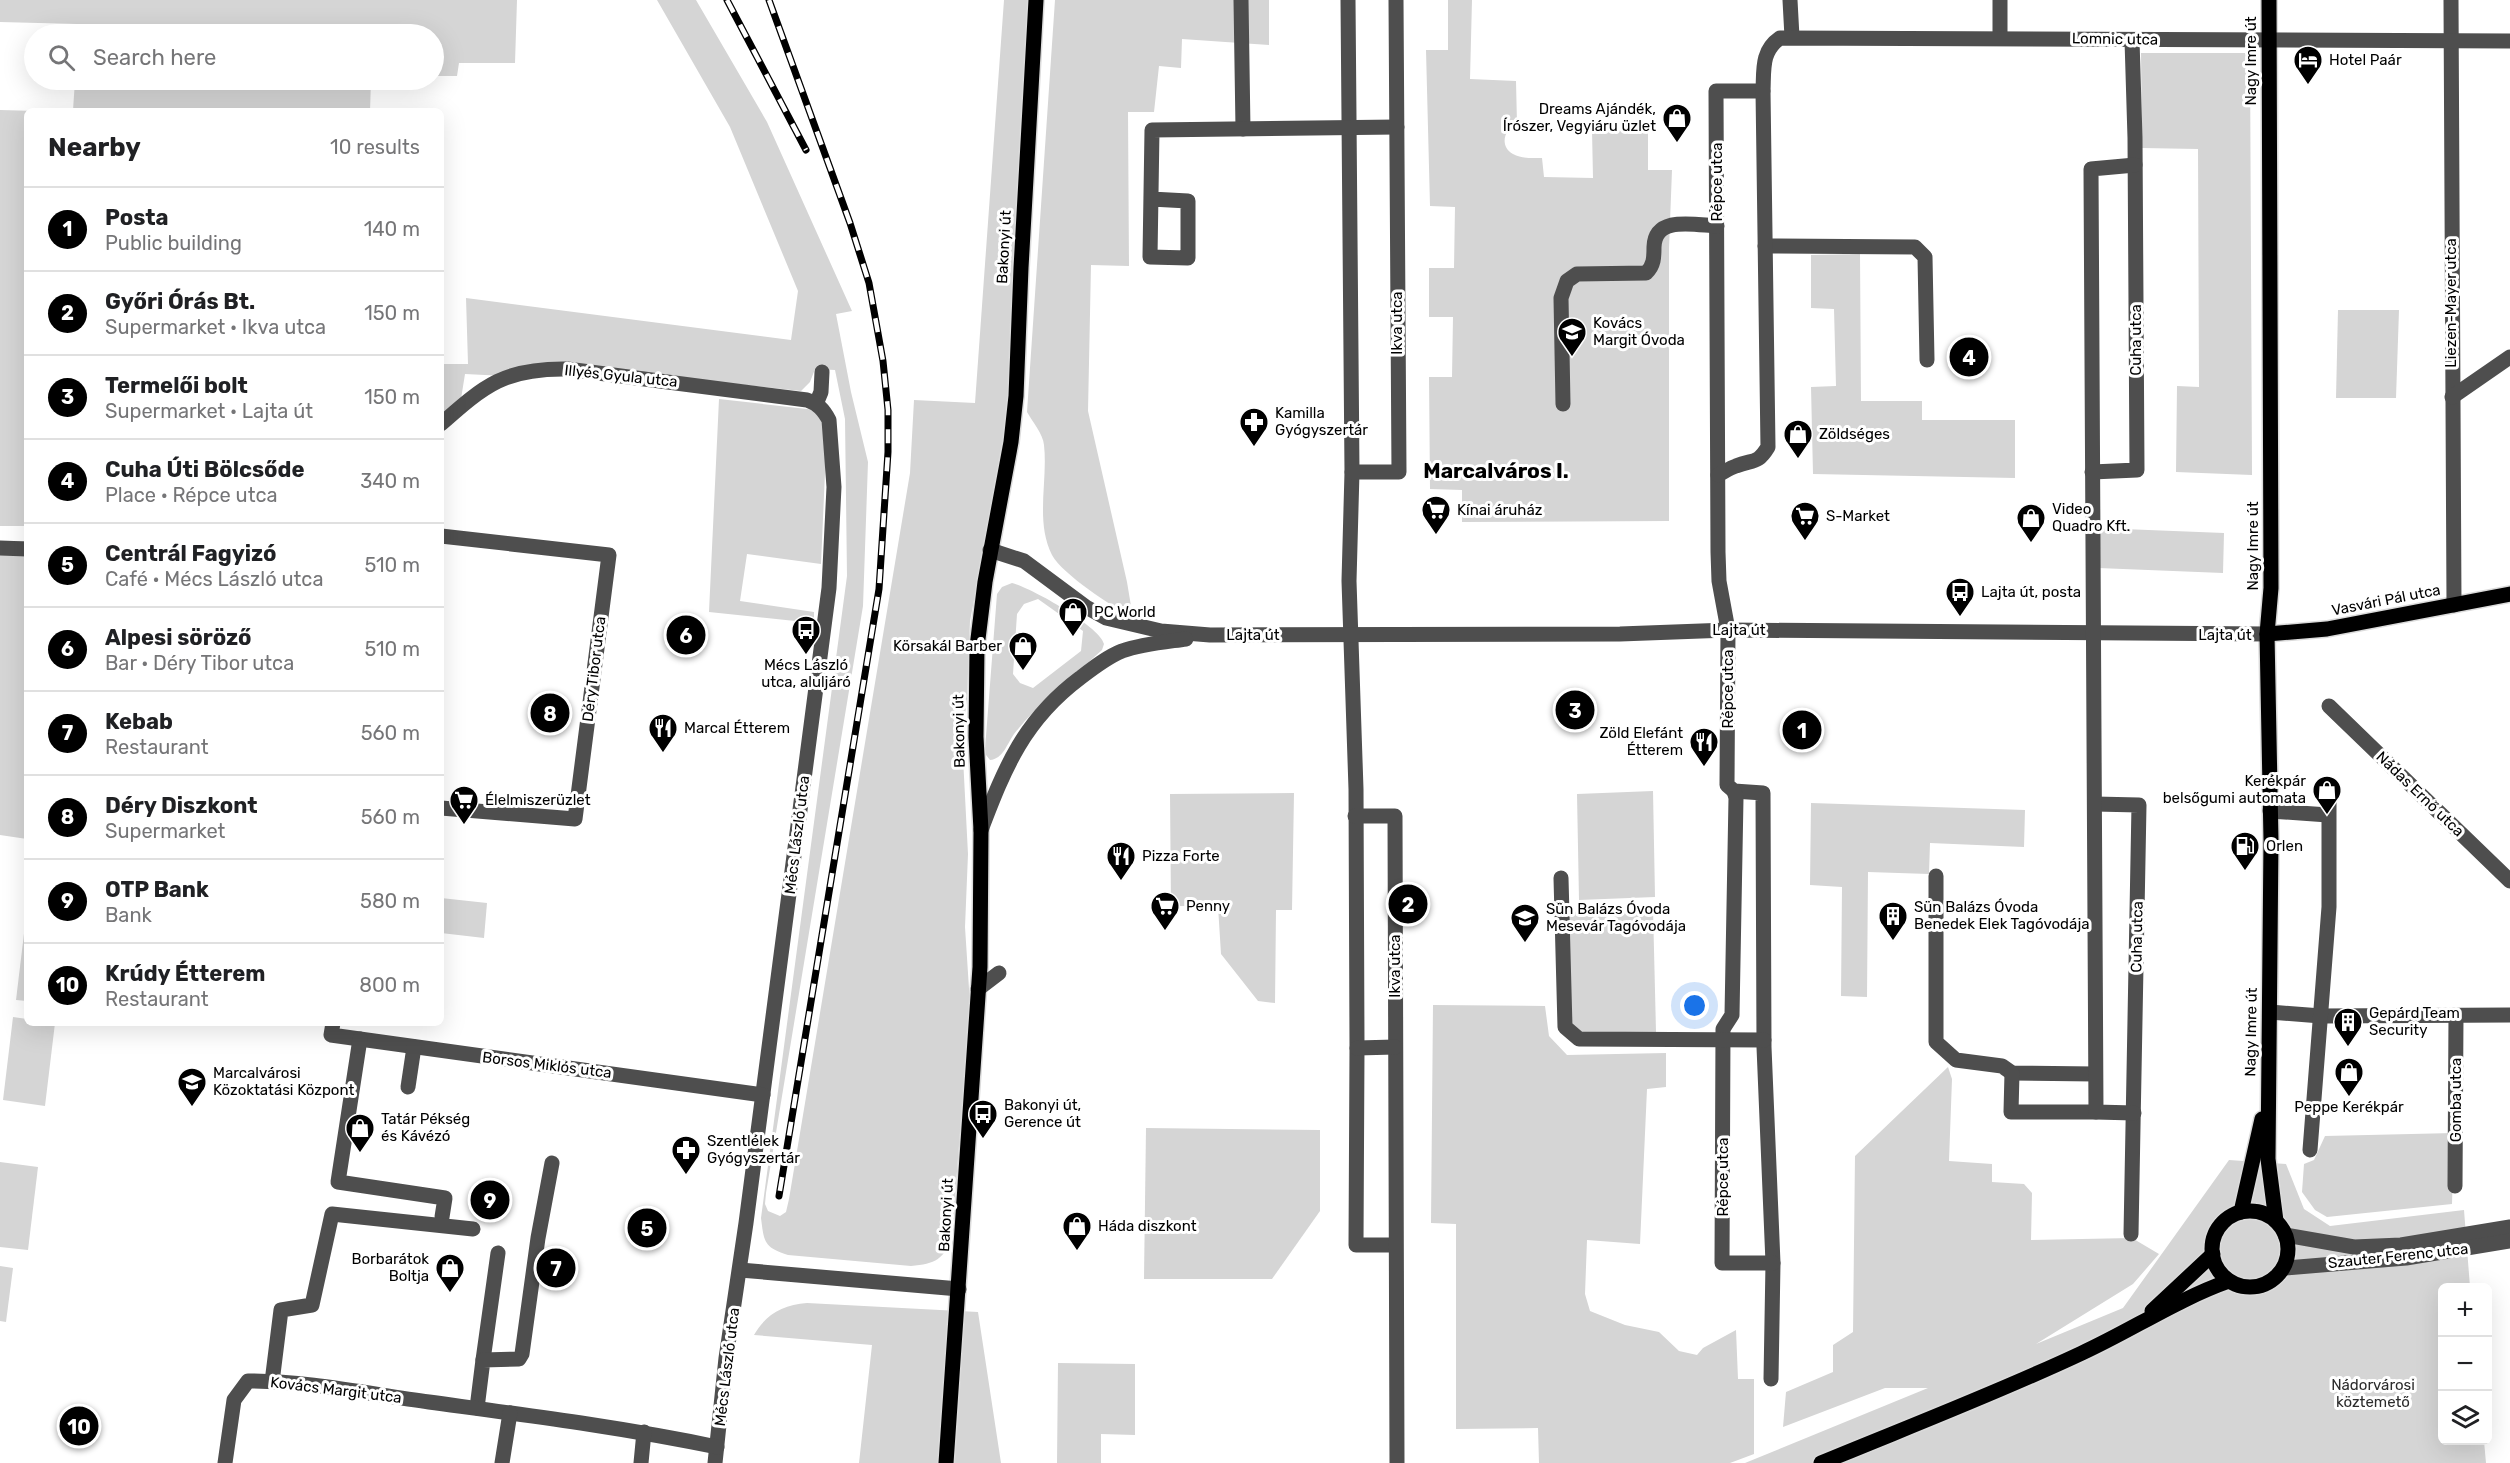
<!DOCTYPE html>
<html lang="en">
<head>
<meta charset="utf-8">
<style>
  body { margin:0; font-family:Rubik,sans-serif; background:#f2f2f2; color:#202124 }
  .controls { position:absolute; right:18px; bottom:18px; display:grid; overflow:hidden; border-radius:9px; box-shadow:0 6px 24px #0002 }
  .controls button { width:54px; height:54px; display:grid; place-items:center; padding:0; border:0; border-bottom:2px solid #e0e0e0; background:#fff; color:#202124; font:30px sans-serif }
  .you { position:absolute; left:1695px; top:1006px; width:21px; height:21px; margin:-15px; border:4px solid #fff; border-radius:50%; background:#1a73e8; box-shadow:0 0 0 9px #1a73e833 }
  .badge { display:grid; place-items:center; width:39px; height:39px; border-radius:50%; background:#000; color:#fff; font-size:20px; font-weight:700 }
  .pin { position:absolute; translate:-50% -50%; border:3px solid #fff; box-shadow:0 2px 6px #0006 }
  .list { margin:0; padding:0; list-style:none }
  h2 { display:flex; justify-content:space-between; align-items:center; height:78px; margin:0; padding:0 24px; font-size:26px }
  h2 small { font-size:20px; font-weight:400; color:#757577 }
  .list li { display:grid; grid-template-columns:39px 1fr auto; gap:18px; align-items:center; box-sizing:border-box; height:84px; padding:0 24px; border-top:2px solid #e0e0e0 }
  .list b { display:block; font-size:22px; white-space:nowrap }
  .list p { margin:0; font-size:20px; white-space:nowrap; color:#757577 }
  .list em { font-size:20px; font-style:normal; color:#757577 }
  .icon { flex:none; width:33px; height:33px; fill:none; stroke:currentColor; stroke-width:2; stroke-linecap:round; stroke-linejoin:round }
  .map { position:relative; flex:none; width:2510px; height:1463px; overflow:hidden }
  .search { position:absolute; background:#fff; box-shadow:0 6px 24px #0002; left:24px; top:24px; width:420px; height:66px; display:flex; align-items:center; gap:15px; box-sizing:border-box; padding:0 21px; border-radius:33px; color:#757577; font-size:22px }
  .panel { position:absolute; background:#fff; box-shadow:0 6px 24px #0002; left:24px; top:108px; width:420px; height:918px; border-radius:9px }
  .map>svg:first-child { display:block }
  .green { fill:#d5d5d5; fill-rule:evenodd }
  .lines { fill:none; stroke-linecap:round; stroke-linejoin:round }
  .major-casing { stroke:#dbdbdb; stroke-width:18 }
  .minor { stroke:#4e4e4e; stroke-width:15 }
  .major { stroke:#000; stroke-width:15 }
  .rail-casing { stroke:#000; stroke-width:7 }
  .rail { stroke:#fff; stroke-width:4.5; stroke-dasharray:14; stroke-linecap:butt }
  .labels { text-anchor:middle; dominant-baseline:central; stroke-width:6; stroke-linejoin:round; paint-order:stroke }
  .street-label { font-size:15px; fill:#000; stroke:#fff }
  .poi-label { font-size:15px; fill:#000; stroke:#fff; text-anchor:start }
  .park-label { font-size:15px; fill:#2c2c2c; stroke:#fff }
  .district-label { font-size:21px; font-weight:bold; fill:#000; stroke:#fff }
</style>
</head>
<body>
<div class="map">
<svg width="2510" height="1463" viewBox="0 0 2510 1463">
  <rect width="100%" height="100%" fill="#fff"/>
  <!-- green -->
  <g class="green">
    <polygon points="0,0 517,0 515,63 459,63 457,76 434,76 434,34 77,34 77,24 0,22"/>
    <path d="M657,0H696L767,122L852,311L836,314L851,392L868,462L863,606L766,1193L765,1204L768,1211L780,1216L786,1212L789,1199L910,473L914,400L975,403L1004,0H1035L1008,424L970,621L967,699L962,738L968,854L965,927L970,1004L952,1236C945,1259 935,1264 911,1266L788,1255C764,1247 764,1242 761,1218L847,576L845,419L835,370L815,369L810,382L801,391L569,366L525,377L465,374L461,399L441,416V364H468L466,298L791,340L798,291L730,127Z"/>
    <path d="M1055,0H1269V45L1182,39L1181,68L1159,66L1154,112H1128L1129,266L1091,265L1088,411L1127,582L1133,618C1113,607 1062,574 1052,555C1035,521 1048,481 1044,445C1043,434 1032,421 1027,412Z"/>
    <path d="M1448,0H1472L1470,79L1516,81L1517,124C1504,129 1499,146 1513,154C1522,159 1532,158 1542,158L1544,177L1593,178L1592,130L1648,131V170H1672L1669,248V521L1462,522V490L1430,489L1429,377H1452L1453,317H1429V268H1454L1455,207L1430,206L1426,50H1448Z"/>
    <polygon points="2141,53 2250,53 2252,475 2176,472 2177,386 2199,387 2198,149 2142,148"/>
    <polygon points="75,80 371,80 370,111 73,111"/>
    <polygon points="0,110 37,111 27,111 27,526 0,526"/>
    <polygon points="1860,254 1861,401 1922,401 1922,420 2015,420 2015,478 1813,474 1811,387 1836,386 1834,309 1811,308 1811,255"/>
    <polygon points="2338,310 2399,310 2396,398 2336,398"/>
    <polygon points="719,399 816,410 827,427 821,564 747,554 740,601 814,612 814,623 709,612"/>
    <polygon points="2098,528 2224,533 2223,573 2098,568"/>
    <polygon points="0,541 27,541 27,839 0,835"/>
    <path d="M1012,583C1030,587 1101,627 1104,644L1102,650C1072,678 1039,702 1014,734C1007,744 1003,759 990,760L986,755L985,749L997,594L1002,587ZM1038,599L1083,631L1081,651L1033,688L1020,683L1013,674L1017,614L1024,604Z"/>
    <polygon points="1653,791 1655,897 1579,900 1577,794"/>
    <polygon points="1294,793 1292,910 1276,910 1275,1003 1258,1001 1221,954 1218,906 1171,906 1170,794"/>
    <polygon points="1811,803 2025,810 2024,847 1930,843 1929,874 1868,872 1867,997 1841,996 1842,887 1810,885"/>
    <polygon points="441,898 487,903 484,938 441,933"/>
    <polygon points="1653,909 1656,1032 1581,1033 1570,1024 1569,912"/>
    <polygon points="26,917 27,917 27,1001 16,1000"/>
    <polygon points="1433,1005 1545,1006 1549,1036 1567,1055 1666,1053 1666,1087 1647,1089 1640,1244 1587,1240 1585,1294 1590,1311 1625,1325 1659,1332 1679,1351 1697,1355 1703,1348 1736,1330 1738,1379 1754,1379 1754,1454 1730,1463 1539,1463 1538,1428 1456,1429 1456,1224 1431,1223"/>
    <polygon points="13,1017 27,1019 27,1023 55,1023 45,1106 3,1100"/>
    <polygon points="1948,1067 1952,1079 1949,1161 1992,1164 1992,1182 2024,1184 2032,1193 2031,1240 2132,1238 2159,1254 2133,1284 2036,1344 2123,1308 2229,1160 2286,1164 2304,1209 2330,1226 2464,1210 2470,1287 2442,1288 2442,1440 2484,1441 2486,1463 1745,1463 1928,1388 1885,1388 1783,1427 1786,1392 1833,1372 1833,1345 1853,1332 1855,1156"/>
    <polygon points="1146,1128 1320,1130 1320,1211 1272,1279 1144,1279"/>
    <polygon points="2454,1133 2452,1204 2327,1217 2315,1210 2302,1192 2304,1164 2314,1160 2325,1136"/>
    <polygon points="0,1162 38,1167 28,1250 0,1247"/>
    <polygon points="0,1266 13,1268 6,1322 0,1321"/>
    <path d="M807,1303L978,1312L1001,1463H859L872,1345L754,1335C766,1314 783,1305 807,1303Z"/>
    <polygon points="1058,1363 1135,1364 1135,1435 1101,1434 1101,1463 1057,1463"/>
  </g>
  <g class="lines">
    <!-- major casing -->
    <g class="major-casing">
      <g id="major">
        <polyline points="2269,0 2271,588 2267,634 2271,840 2268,1159 2276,1221"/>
        <polyline points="2267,634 2327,629 2510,594"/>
        <circle cx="2250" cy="1249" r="38"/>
        <polyline points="2241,1212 2262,1119"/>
        <polyline points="2152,1311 2213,1254"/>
        <polyline points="946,1463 980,967 981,830 976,737 977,647 985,582 1011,442 1016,396 1021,268 1036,0"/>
        <path d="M1821,1463C1908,1427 1997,1393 2082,1353C2132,1330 2178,1299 2229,1281"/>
      </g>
    </g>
    <!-- minor -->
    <g class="minor">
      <polyline points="1241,0 1243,129"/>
      <polyline points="1348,0 1352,472 1349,581 1356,789 1357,1048 1356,1245 1394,1245"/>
      <polyline points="1790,0 1792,37"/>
      <polyline points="2451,0 2454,605"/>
      <polyline points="2000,38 2000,0"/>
      <polyline points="1763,91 1716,91 1718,552 1719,581 1728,630 1727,785 1734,791 1763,793 1764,1047 1773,1263 1771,1379"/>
      <polyline points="1151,199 1188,201 1188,258 1150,257 1152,130 1397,127"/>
      <polyline points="1765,246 1915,247 1925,257 1927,360"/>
      <polyline points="2452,397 2510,357"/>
      <polyline points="816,404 821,392 822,372"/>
      <path d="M1563,404L1561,298L1567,281L1577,274L1646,273C1654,266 1654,257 1654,247C1655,215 1695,225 1717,226"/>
      <path d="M441,424C485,385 505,368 567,369L807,400C818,404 823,409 829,420L834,487L829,588L746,1223L726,1358L715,1463"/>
      <polyline points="1352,472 1399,472 1396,0"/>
      <polyline points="2092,472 2137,470 2135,138 2132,40"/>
      <path d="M1718,475C1724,472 1730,468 1736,466C1753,459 1757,465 1768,447L1763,91C1764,70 1761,51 1780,38L2510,41"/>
      <polyline points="441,536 609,555 575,819 441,808"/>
      <polyline points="0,548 27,549"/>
      <polyline points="990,550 1024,561 1086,607 1106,618 1161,631 1210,635 1620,634 1728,630 2267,634"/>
      <polyline points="2329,706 2510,881"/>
      <polyline points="1734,791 1736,798 1732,1015 1723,1029 1722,1263 1773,1263"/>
      <polyline points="2095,804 2139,805 2131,1234"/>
      <polyline points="2270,811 2328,815"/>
      <polyline points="1355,816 1395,816 1397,1463"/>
      <path d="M981,830C1005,767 1024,720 1080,678C1093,668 1107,657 1122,651C1142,644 1165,642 1186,639"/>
      <polyline points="1936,876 1936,1042 1956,1060 2002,1066 2012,1073 2095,1074"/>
      <polyline points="1561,878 1565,1027 1579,1039 1764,1040"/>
      <polyline points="978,989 999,973"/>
      <polyline points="2270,1012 2321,1016 2510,1015"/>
      <polyline points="333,1023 331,1035 763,1095"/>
      <polyline points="360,1039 338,1182 445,1198 442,1217"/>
      <polyline points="1357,1048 1395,1047"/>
      <polyline points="2012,1073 2011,1112 2096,1112"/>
      <polyline points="408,1087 414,1047"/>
      <polyline points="2134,1113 2096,1112 2091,169 2135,165"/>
      <polyline points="2310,1150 2329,907 2329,788"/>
      <polyline points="2455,1186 2456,1015"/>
      <polyline points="2285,1235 2354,1247 2401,1245 2510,1227"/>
      <polyline points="2285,1268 2406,1258 2510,1241"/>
      <polyline points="740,1270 959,1289"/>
      <polyline points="483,1360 498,1253"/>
      <polyline points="272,1382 281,1310 312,1305 332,1214 473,1229"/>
      <polyline points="477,1408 483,1360 519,1359 522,1354 538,1238 552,1163"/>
      <path d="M225,1463L234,1400L248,1381C308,1381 369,1394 429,1402C525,1415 621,1427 717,1447"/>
      <polyline points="502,1463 510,1413"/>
      <polyline points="641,1463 644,1432"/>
    </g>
    <!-- major -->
    <use href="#major" class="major"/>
    <!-- rail casing -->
    <g class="rail-casing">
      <g id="rail">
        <polyline points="727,0 806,150"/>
        <polyline points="769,0 850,223 869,283 883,361 888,410 888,452 879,589 779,1196"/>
      </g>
    </g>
    <!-- rail -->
    <use href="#rail" class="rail"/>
  </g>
  <!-- icons -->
  <defs>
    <g id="hotel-pin" transform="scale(1.5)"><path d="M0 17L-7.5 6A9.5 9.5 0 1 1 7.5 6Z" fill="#000" stroke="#fff"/><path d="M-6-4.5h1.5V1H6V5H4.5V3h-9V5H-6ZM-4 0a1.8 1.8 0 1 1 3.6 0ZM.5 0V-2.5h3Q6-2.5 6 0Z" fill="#fff"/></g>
    <g id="shop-pin" transform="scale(1.5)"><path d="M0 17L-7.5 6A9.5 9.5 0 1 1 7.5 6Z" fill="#000" stroke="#fff"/><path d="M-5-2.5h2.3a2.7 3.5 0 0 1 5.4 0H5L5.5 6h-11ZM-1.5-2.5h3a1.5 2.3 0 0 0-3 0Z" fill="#fff"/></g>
    <g id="school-pin" transform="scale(1.5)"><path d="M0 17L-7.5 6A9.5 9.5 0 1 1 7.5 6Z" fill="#000" stroke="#fff"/><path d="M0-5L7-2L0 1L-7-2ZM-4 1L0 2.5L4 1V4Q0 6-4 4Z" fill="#fff"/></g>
    <g id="pharmacy-pin" transform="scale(1.5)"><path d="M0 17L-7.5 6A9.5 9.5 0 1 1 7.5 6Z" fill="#000" stroke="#fff"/><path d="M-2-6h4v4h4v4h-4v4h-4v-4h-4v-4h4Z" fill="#fff"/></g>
    <g id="supermarket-pin" transform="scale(1.5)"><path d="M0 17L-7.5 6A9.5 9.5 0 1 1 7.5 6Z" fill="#000" stroke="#fff"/><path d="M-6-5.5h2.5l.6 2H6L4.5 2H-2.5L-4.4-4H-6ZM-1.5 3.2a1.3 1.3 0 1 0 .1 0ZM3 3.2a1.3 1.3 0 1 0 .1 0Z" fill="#fff"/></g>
    <g id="bus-pin" transform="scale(1.5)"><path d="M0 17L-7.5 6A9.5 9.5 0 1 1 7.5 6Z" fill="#000" stroke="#fff"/><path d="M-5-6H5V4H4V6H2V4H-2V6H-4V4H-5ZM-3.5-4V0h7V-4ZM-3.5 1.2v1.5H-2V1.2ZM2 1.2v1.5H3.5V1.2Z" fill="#fff"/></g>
    <g id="restaurant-pin" transform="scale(1.5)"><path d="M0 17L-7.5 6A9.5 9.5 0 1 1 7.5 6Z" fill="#000" stroke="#fff"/><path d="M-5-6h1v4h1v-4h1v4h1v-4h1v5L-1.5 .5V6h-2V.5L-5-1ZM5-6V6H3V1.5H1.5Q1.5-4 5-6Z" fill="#fff"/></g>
    <g id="fuel-pin" transform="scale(1.5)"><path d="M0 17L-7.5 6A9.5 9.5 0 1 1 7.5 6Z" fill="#000" stroke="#fff"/><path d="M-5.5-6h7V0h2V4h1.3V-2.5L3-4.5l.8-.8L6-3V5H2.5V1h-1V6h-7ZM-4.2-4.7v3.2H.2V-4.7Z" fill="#fff"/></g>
    <g id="building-pin" transform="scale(1.5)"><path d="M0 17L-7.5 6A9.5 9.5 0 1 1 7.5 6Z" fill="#000" stroke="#fff"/><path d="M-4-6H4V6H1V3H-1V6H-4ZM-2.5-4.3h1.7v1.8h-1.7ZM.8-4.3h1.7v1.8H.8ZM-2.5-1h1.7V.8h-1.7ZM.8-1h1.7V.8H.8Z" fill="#fff"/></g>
  </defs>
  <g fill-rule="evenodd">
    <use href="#hotel-pin" x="2308" y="60"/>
    <use href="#shop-pin" x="1677" y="118"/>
    <use href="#school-pin" x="1572" y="332"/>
    <use href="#pharmacy-pin" x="1254" y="422"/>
    <use href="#shop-pin" x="1798" y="434"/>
    <use href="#supermarket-pin" x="1436" y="510"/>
    <use href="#supermarket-pin" x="1805" y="516"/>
    <use href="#shop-pin" x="2031" y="518"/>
    <use href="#bus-pin" x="1960" y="592"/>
    <use href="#shop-pin" x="1073" y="612"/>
    <use href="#bus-pin" x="806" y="630"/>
    <use href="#shop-pin" x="1023" y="646"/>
    <use href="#restaurant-pin" x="663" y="728"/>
    <use href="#restaurant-pin" x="1704" y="742"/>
    <use href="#shop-pin" x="2327" y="790"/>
    <use href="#supermarket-pin" x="464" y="800"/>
    <use href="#fuel-pin" x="2245" y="846"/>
    <use href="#restaurant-pin" x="1121" y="856"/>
    <use href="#supermarket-pin" x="1165" y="906"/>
    <use href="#building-pin" x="1893" y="916"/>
    <use href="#school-pin" x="1525" y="918"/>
    <use href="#building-pin" x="2348" y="1022"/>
    <use href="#shop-pin" x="2349" y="1072"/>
    <use href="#school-pin" x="192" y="1082"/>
    <use href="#bus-pin" x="983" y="1114"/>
    <use href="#shop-pin" x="360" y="1128"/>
    <use href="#pharmacy-pin" x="686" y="1150"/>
    <use href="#shop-pin" x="1077" y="1226"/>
    <use href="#shop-pin" x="450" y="1268"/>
  </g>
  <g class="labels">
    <!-- street labels -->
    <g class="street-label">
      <text transform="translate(2115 39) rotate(1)">Lomnic utca</text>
      <text transform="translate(2251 61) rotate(-90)">Nagy Imre út</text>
      <text transform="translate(1717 182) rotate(-90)">Répce utca</text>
      <text transform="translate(1004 247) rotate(-87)">Bakonyi út</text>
      <text transform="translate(2451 303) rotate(-90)">Liezen-Mayer utca</text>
      <text transform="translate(1397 323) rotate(-90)">Ikva utca</text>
      <text transform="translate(2136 340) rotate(-90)">Cuha utca</text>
      <text transform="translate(621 376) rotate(6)">Illyés Gyula utca</text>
      <text transform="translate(2253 546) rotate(-90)">Nagy Imre út</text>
      <text transform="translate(2386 600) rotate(-11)">Vasvári Pál utca</text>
      <text x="1739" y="630">Lajta út</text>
      <text x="1253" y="635">Lajta út</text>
      <text x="2225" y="635">Lajta út</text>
      <text transform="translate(594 669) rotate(-83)">Déry Tibor utca</text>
      <text transform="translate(1728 689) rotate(-90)">Répce utca</text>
      <text transform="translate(959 731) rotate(-91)">Bakonyi út</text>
      <text transform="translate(2420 794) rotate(44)">Nádas Ernő utca</text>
      <text transform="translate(797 835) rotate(-83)">Mécs László utca</text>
      <text transform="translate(2137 937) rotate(-89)">Cuha utca</text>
      <text transform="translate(1395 966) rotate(-90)">Ikva utca</text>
      <text transform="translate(2251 1032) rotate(-89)">Nagy Imre út</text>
      <text transform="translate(547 1065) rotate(7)">Borsos Miklós utca</text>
      <text transform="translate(2456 1100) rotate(-90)">Gomba utca</text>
      <text transform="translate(1723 1177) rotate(-90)">Répce utca</text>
      <text transform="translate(946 1215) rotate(-87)">Bakonyi út</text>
      <text transform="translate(2398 1256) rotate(-6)">Szauter Ferenc utca</text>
      <text transform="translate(727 1367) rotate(-83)">Mécs László utca</text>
      <text transform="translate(336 1390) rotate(7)">Kovács Margit utca</text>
    </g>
    <!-- poi labels -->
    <g class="poi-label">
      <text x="2329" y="60">Hotel Paár</text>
      <text x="1656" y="109" text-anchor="end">Dreams Ajándék,<tspan x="1656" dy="17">Írószer, Vegyiáru üzlet</tspan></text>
      <text x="1593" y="323">Kovács<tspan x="1593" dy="17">Margit Óvoda</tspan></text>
      <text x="1275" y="413">Kamilla<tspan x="1275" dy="17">Gyógyszertár</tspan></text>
      <text x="1819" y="434">Zöldséges</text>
      <text x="2052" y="509">Video<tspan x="2052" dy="17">Quadro Kft.</tspan></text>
      <text x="1457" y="510">Kínai áruház</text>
      <text x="1826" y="516">S-Market</text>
      <text x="1981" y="592">Lajta út, posta</text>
      <text x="1094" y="612">PC World</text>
      <text x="1002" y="646" text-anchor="end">Körsakál Barber</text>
      <text x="806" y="665" text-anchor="middle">Mécs László<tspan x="806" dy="17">utca, aluljáró</tspan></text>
      <text x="684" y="728">Marcal Étterem</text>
      <text x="1683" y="733" text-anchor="end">Zöld Elefánt<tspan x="1683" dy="17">Étterem</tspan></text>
      <text x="2306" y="781" text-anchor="end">Kerékpár<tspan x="2306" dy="17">belsőgumi automata</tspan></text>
      <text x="485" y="800">Élelmiszerüzlet</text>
      <text x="2266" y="846">Orlen</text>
      <text x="1142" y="856">Pizza Forte</text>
      <text x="1186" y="906">Penny</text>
      <text x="1914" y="907">Sün Balázs Óvoda<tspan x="1914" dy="17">Benedek Elek Tagóvodája</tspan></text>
      <text x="1546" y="909">Sün Balázs Óvoda<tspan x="1546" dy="17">Mesevár Tagóvodája</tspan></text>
      <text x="2369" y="1013">Gepárd Team<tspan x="2369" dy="17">Security</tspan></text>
      <text x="213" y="1073">Marcalvárosi<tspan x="213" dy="17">Közoktatási Központ</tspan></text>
      <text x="1004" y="1105">Bakonyi út,<tspan x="1004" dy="17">Gerence út</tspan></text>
      <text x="2349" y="1107" text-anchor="middle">Peppe Kerékpár</text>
      <text x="381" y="1119">Tatár Pékség<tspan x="381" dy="17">és Kávézó</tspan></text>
      <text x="707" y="1141">Szentlélek<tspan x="707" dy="17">Gyógyszertár</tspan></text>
      <text x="1098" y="1226">Háda diszkont</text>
      <text x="429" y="1259" text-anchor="end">Borbarátok<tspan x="429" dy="17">Boltja</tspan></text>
    </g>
    <!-- park labels -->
    <g class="park-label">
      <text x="2373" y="1385">Nádorvárosi<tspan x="2373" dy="17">köztemető</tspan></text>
    </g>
    <!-- district labels -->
    <g class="district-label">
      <text x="1496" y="470">Marcalváros I.</text>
    </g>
  </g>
</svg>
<div class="controls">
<button>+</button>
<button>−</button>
<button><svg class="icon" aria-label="layers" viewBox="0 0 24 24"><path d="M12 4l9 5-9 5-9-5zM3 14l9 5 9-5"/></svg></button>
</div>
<div class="you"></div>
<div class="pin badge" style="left:1802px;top:730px">1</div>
<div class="pin badge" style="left:1408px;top:904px">2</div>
<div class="pin badge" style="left:1575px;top:710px">3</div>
<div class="pin badge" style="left:1969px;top:357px">4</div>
<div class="pin badge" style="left:647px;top:1228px">5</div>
<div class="pin badge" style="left:686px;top:635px">6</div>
<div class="pin badge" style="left:556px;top:1268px">7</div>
<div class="pin badge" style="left:550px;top:713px">8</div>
<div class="pin badge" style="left:490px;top:1200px">9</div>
<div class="pin badge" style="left:79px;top:1426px">10</div>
<div class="search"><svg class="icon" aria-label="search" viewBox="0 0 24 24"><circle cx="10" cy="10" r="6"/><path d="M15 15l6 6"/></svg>Search here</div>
<section class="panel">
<h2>Nearby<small>10 results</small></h2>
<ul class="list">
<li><span class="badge">1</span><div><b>Posta</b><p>Public building</p></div><em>140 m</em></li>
<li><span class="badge">2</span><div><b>Győri Órás Bt.</b><p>Supermarket · Ikva utca</p></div><em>150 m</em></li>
<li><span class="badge">3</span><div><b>Termelői bolt</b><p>Supermarket · Lajta út</p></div><em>150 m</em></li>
<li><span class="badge">4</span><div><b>Cuha Úti Bölcsőde</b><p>Place · Répce utca</p></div><em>340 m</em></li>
<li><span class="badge">5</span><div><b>Centrál Fagyizó</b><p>Café · Mécs László utca</p></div><em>510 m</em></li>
<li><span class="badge">6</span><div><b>Alpesi söröző</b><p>Bar · Déry Tibor utca</p></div><em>510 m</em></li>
<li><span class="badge">7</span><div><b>Kebab</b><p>Restaurant</p></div><em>560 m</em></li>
<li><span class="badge">8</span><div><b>Déry Diszkont</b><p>Supermarket</p></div><em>560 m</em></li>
<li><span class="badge">9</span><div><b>OTP Bank</b><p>Bank</p></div><em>580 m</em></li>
<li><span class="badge">10</span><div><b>Krúdy Étterem</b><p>Restaurant</p></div><em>800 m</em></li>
</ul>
</section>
</div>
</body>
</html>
